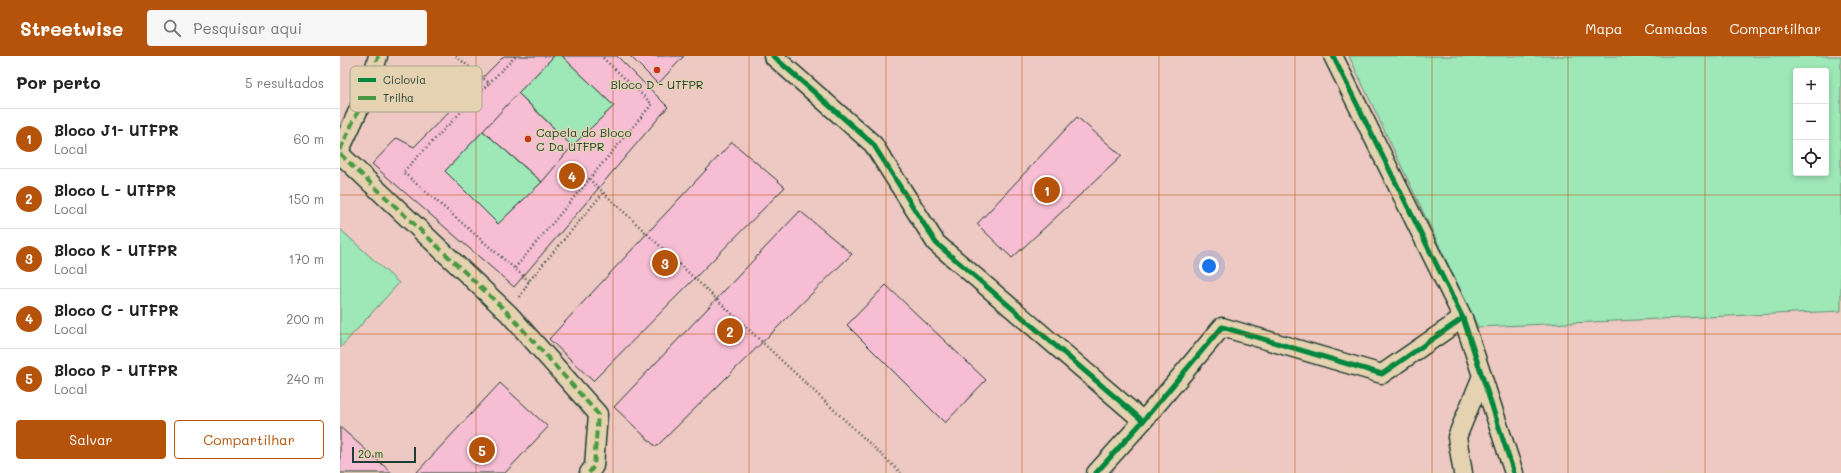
<!DOCTYPE html>
<html lang="pt">
<head>
<meta charset="utf-8">
<style>
  body { margin:0; font-family:Mali,sans-serif; background:#f6f6f6; color:#222 }
  .controls { position:absolute; right:12px; top:12px; display:grid; overflow:hidden; border-radius:4px; box-shadow:0 2px 6px #0003 }
  .controls button { width:36px; height:36px; display:grid; place-items:center; padding:0; border:0; border-bottom:1px solid #e0e0e0; background:#fff; color:#222; font:20px sans-serif }
  .scale { position:absolute; left:12px; bottom:10px; width:64px; box-sizing:border-box; padding-left:4px; border:2px solid #1f3d34; border-top:0; font-size:11px; line-height:14px; white-space:nowrap; color:#1f3d34; -webkit-text-stroke:3px #e5d2b0; paint-order:stroke }
  .you { position:absolute; left:869px; top:210px; width:14px; height:14px; margin:-10px; border:3px solid #fff; border-radius:50%; background:#1a73e8; box-shadow:0 0 0 6px #1a73e833 }
  .badge { display:grid; place-items:center; width:26px; height:26px; border-radius:50%; background:#b45309; color:#fff; font-size:13px; font-weight:700 }
  .pin { position:absolute; translate:-50% -50%; border:2px solid #fff; box-shadow:0 1px 4px #0006 }
  .list { margin:0; padding:0; list-style:none }
  h2 { display:flex; justify-content:space-between; align-items:center; height:52px; margin:0; padding:0 16px; font-size:17px }
  h2 small { font-size:13px; font-weight:400; color:#767676 }
  .list li { display:grid; grid-template-columns:26px 1fr auto; gap:12px; align-items:center; box-sizing:border-box; height:60px; padding:0 16px; border-top:1px solid #e0e0e0 }
  .list b { display:block; font-size:15px; white-space:nowrap }
  .list p { margin:0; font-size:13px; white-space:nowrap; color:#767676 }
  .list em { font-size:13px; font-style:normal; color:#767676 }
  .actions { display:flex; gap:8px; padding:12px 16px }
  .actions a { flex:1; padding:9px 0; border:1px solid #b45309; border-radius:4px; text-align:center; font-size:14px; color:#b45309 }
  .actions .main { background:#b45309; color:#fff }
  .icon { flex:none; width:22px; height:22px; fill:none; stroke:currentColor; stroke-width:2; stroke-linecap:round; stroke-linejoin:round }
  .map { position:relative; flex:none; width:1501px; height:417px; overflow:hidden }
  header { display:flex; align-items:center; gap:24px; box-sizing:border-box; height:56px; padding:0 20px; background:#b45309; color:#fff }
  header strong { font-size:19px }
  nav { display:flex; gap:22px; margin-inline-start:auto; font-size:14px }
  .search { width:280px; height:36px; background:#f6f6f6; display:flex; align-items:center; gap:10px; box-sizing:border-box; padding:0 14px; border-radius:4px; color:#767676; font-size:15px }
  main { display:flex }
  aside { flex:1; background:#fff }
  .map>svg:first-child { display:block }
  .built { fill:#eec8c2 }
  .green { fill:#9ee7b6; stroke:#5e9275; fill-rule:evenodd }
  .building { fill:#f6bdd3; stroke:#1f3d34; fill-rule:evenodd }
  .lines { fill:none; stroke-linecap:round; stroke-linejoin:round }
  .minor-casing { stroke:#1f3d34; stroke-width:21 }
  .path { stroke:#1f3d34; stroke-width:2.5; stroke-dasharray:1 3; stroke-linecap:butt }
  .minor { stroke:#e5d2b0; stroke-width:18 }
  .quiet { stroke:#4a9a42; stroke-width:4; stroke-dasharray:8 4; stroke-linecap:butt }
  .cycleway-casing { stroke:#e5d2b0; stroke-width:8 }
  .cycleway { stroke:#00873e; stroke-width:5 }
  .grid { fill:none; stroke:#c05314; stroke-width:1; stroke-opacity:0.55 }
  .poi-dot { fill:#c8321e; stroke:#e5d2b0; stroke-width:1.5 }
  .labels { text-anchor:middle; dominant-baseline:central; stroke-width:3; stroke-linejoin:round; paint-order:stroke }
  .poi-label { font-size:12px; fill:#1f3d34; stroke:#e5d2b0 }
  .key { fill:#e5d2b0; stroke:#aaa58b; stroke-width:1 }
  .key-label { font-size:11px; fill:#1f3d34 }
</style>
</head>
<body>
<header>
<strong>Streetwise</strong>
<div class="search"><svg class="icon" aria-label="search" viewBox="0 0 24 24"><circle cx="10" cy="10" r="6"/><path d="M15 15l6 6"/></svg>Pesquisar aqui</div>
<nav><a>Mapa</a><a>Camadas</a><a>Compartilhar</a></nav>
</header>
<main>
<aside>
<h2>Por perto<small>5 resultados</small></h2>
<ul class="list">
<li><span class="badge">1</span><div><b>Bloco J1- UTFPR</b><p>Local</p></div><em>60 m</em></li>
<li><span class="badge">2</span><div><b>Bloco L - UTFPR</b><p>Local</p></div><em>150 m</em></li>
<li><span class="badge">3</span><div><b>Bloco K - UTFPR</b><p>Local</p></div><em>170 m</em></li>
<li><span class="badge">4</span><div><b>Bloco C - UTFPR</b><p>Local</p></div><em>200 m</em></li>
<li><span class="badge">5</span><div><b>Bloco P - UTFPR</b><p>Local</p></div><em>240 m</em></li>
</ul>
<div class="actions"><a class="main">Salvar</a><a>Compartilhar</a></div>
</aside>
<div class="map">
<svg width="1501" height="417" viewBox="0 0 1501 417">
  <rect width="100%" height="100%" fill="#eaccba"/>
  <filter id="ink" filterUnits="userSpaceOnUse"><feTurbulence type="fractalNoise" baseFrequency=".025" numOctaves="2"/><feDisplacementMap in="SourceGraphic" scale="8" xChannelSelector="R" yChannelSelector="G"/><feConvolveMatrix kernelMatrix="1 2 1 2 8 2 1 2 1" color-interpolation-filters="sRGB"/></filter>
  <g filter="url(#ink)">
    <!-- built -->
    <polygon class="built" points="0,0 1009,0 1138,271 1501,255 1501,417 0,417"/>
    <!-- green -->
    <g class="green">
      <polygon points="214,0 222,0 274,50 232,90 178,37"/>
      <path d="M1009,0H1501V255L1138,271ZM1456,15H1486V117H1456Z"/>
      <polygon points="143,75 202,126 158,168 105,115"/>
      <polygon points="0,173 59,227 0,292"/>
    </g>
    <!-- building -->
    <g class="building">
      <path d="M164,0H214L178,37L232,90L274,50L222,0H277L328,51L174,231L32,108L57,82L74,91ZM143,75L202,126L158,168L105,115Z"/>
      <polygon points="290,0 344,0 318,28"/>
      <polygon points="178,37 232,90 202,126 143,75"/>
      <polygon points="737,61 782,100 672,202 637,168"/>
      <polygon points="392,86 445,131 253,325 209,283"/>
      <polygon points="460,155 512,198 316,391 274,351"/>
      <polygon points="546,229 646,324 605,367 507,269"/>
      <polygon points="160,327 208,371 165,417 76,417"/>
      <polygon points="0,371 52,417 0,417"/>
    </g>
    <g class="lines">
      <!-- minor casing -->
      <g class="minor-casing">
        <g id="minor">
          <polyline points="433,0 533,88 596,187 803,365"/>
          <polyline points="993,0 1123,262 1174,417"/>
          <polyline points="0,94 30,29 38,0"/>
          <polyline points="0,98 169,258 258,358 254,410 249,417"/>
          <polyline points="756,417 803,365 882,271 1042,318 1123,262"/>
          <polyline points="1123,417 1117,381 1142,320"/>
        </g>
      </g>
      <!-- path -->
      <g class="path">
        <polyline points="116,0 149,27 63,116 189,225"/>
        <polyline points="149,27 176,0"/>
        <polyline points="249,123 561,417"/>
        <polyline points="175,212 312,48 261,0"/>
        <polyline points="180,241 189,225 263,137"/>
      </g>
      <!-- minor -->
      <use href="#minor" class="minor"/>
      <!-- quiet -->
      <g class="quiet">
        <polyline points="0,94 30,29 38,0"/>
        <polyline points="0,98 169,258 258,358 254,410 249,417"/>
      </g>
      <!-- cycleway casing -->
      <g class="cycleway-casing">
        <g id="cycleway">
          <polyline points="433,0 533,88 596,187 803,365"/>
          <polyline points="993,0 1123,262 1174,417"/>
          <polyline points="756,417 803,365 882,271 1042,318 1123,262"/>
        </g>
      </g>
      <!-- cycleway -->
      <use href="#cycleway" class="cycleway"/>
    </g>
  </g>
  <!-- grid -->
  <path class="grid" d="M136,0V417M273,0V417M409,0V417M546,0V417M682,0V417M819,0V417M955,0V417M1092,0V417M1228,0V417M1365,0V417M0,139H1501M0,278H1501"/>
  <!-- markers -->
  <g class="poi-dot">
    <circle cx="317" cy="14" r="4"/>
    <circle cx="188" cy="83" r="4"/>
  </g>
  <g class="labels">
    <!-- poi labels -->
    <g class="poi-label">
      <text x="317" y="28">Bloco D - UTFPR</text>
      <text x="196" y="76" text-anchor="start">Capela do Bloco<tspan x="196" dy="14">C Da UTFPR</tspan></text>
    </g>
  </g>
  <!-- legend -->
  <rect x="10" y="10" width="132" height="46" rx="6" class="key"/>
  <rect x="18" y="22" width="18" height="4" fill="#00873e"/>
  <rect x="18" y="40" width="18" height="4" fill="#4a9a42"/>
  <g class="key-label">
    <text x="43" y="28">Ciclovia</text>
    <text x="43" y="46">Trilha</text>
  </g>
</svg>
<div class="controls">
<button>+</button>
<button>−</button>
<button><svg class="icon" aria-label="locate" viewBox="0 0 24 24"><circle cx="12" cy="12" r="6"/><path d="M12 2v4M12 18v4M2 12h4M18 12h4"/></svg></button>
</div>
<div class="scale">20 m</div>
<div class="you"></div>
<div class="pin badge" style="left:707px;top:134px">1</div>
<div class="pin badge" style="left:390px;top:275px">2</div>
<div class="pin badge" style="left:325px;top:207px">3</div>
<div class="pin badge" style="left:232px;top:120px">4</div>
<div class="pin badge" style="left:142px;top:394px">5</div>
</div>
</main>
</body>
</html>
